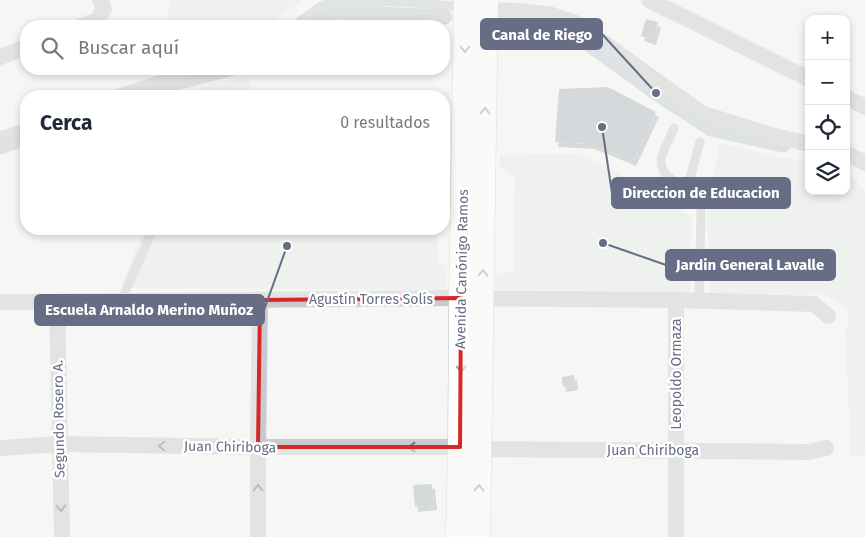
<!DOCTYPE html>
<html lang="es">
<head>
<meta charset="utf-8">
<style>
  body { margin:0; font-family:"Fira Sans",sans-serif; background:#f2f2f3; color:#1f2937 }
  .controls { position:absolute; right:15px; top:15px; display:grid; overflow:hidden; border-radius:10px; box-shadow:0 2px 8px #0003 }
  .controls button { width:45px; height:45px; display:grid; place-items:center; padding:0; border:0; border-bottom:1px solid #e0e1e3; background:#fff; color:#1f2937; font:25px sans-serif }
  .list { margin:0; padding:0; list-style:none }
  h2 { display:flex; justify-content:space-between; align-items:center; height:65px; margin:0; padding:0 20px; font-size:21px }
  h2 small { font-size:16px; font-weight:400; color:#747a83 }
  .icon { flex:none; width:28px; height:28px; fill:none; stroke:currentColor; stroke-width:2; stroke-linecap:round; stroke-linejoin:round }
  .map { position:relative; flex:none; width:865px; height:537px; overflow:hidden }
  .search { position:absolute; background:#fff; box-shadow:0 2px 8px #0003; left:20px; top:20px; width:430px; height:55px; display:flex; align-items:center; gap:12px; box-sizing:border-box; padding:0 18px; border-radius:20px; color:#747a83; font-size:19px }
  .panel { position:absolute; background:#fff; box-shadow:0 2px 8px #0003; left:20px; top:90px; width:430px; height:145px; border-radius:20px }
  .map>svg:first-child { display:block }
  .built { fill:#e7e8e7 }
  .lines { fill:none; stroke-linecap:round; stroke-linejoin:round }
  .canal { stroke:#c2c8d0; stroke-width:15 }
  .building { fill:#b0b3bc; filter:url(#shadow) }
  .secondary-casing { stroke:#b9bbc1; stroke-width:25 }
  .service { stroke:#c9cacf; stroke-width:9 }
  .minor { stroke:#c9cacf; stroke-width:16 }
  .secondary { stroke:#fff; stroke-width:24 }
  .oneway { stroke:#9ca0af }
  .oneway2 { stroke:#70768c }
  .marked { fill:none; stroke:#d62828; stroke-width:4; stroke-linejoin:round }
  .labels { text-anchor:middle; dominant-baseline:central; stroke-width:5; stroke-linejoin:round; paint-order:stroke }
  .street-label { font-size:14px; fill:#666d84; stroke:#fff }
  .leader { fill:none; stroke:#666d84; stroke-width:2 }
  .callout-dot { fill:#666d84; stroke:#fff; stroke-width:2 }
  .callout { fill:#666d84; stroke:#666d84; stroke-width:2 }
  .callout-label { font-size:15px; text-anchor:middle; font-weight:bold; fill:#fff }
</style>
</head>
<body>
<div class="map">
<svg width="865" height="537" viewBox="0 0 865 537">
  <defs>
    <filter id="shadow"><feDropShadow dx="3" dy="5" stdDeviation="0" flood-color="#0004"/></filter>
  </defs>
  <rect width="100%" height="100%" fill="#f6f7f4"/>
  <!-- built -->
  <g class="built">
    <polygon points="169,0 303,0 265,26 168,26"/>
    <polygon points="249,77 251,96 449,92 449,191 444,195 444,96 196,96 200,85"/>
    <polygon points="720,143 781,157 809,161 809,191 846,191 846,173 850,174 865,192 865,455 851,456 845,329 849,323 849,316 846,308 837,301 825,295 710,294 707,209"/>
    <polygon points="579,154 600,163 692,217 690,293 496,289 496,277 514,269 515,176 500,168 500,155"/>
    <polygon points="144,229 437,229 438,263 445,266 446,290 121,288"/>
  </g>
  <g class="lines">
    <!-- canal -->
    <g class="canal">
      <polyline points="533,20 545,20 572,32 656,93 711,129 783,145"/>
      <polyline points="307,26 316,18 337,12 445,17"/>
      <polyline points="137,96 161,87 230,69"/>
      <polyline points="0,147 26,138"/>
    </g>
  </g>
  <!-- building -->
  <g class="building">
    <polygon points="646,19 658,22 653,40 641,36"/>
    <polygon points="608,87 656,112 633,161 592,144 555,142 559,89"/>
    <polygon points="574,375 575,385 563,387 562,377"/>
    <polygon points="432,484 434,505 415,507 413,485"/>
  </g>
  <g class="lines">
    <!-- secondary casing -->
    <g class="secondary-casing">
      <g id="secondary">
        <polyline points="458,537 460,447 461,298 466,0"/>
        <polyline points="478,537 486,0"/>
      </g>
    </g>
    <!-- service -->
    <g class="service">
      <polyline points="293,26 323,5 348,1 401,2 465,7"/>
      <polyline points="110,96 192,69"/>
      <path d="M674,128C671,136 661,154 661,161C661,182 690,185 698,200C700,203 700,208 701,212L699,301"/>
      <polyline points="0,136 26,127"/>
      <polyline points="687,189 700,142"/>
      <polyline points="121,301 153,229"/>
    </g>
    <!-- minor -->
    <g class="minor">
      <polyline points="649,0 809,79"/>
      <polyline points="486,10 519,11 552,15 576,23 703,114 774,136 809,144"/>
      <polyline points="81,26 96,21 104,9 100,0"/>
      <polyline points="0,57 26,47"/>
      <polyline points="846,97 865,107"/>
      <polyline points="846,153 865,163"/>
      <polyline points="0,302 461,298 676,300 814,304 828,316"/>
      <polyline points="57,302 62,537"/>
      <polyline points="0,448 60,444 258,447 460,447"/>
      <polyline points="479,449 808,452 826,448"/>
      <polyline points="258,537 258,447 260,300"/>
      <polyline points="676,537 676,300"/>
    </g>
    <!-- secondary -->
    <use href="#secondary" class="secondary"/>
  </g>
  <!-- one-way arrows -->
  <defs><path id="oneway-chevron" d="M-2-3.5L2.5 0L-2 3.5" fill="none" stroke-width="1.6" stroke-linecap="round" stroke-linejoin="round" transform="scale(1.25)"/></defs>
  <g class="oneway">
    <use href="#oneway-chevron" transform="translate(465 49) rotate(91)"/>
    <use href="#oneway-chevron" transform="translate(485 111) rotate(-89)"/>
    <use href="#oneway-chevron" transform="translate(483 273) rotate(-89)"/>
    <use href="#oneway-chevron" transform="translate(461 369) rotate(90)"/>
    <use href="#oneway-chevron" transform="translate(479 488) rotate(-89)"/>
  </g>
  <g class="oneway2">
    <use href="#oneway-chevron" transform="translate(162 446) rotate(-179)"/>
    <use href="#oneway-chevron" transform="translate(412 447) rotate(-180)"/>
    <use href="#oneway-chevron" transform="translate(258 488) rotate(-90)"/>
    <use href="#oneway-chevron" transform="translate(61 508) rotate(89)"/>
  </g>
  <!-- marked area -->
  <path d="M0 0H865V537H0ZM461,298L460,447H258L260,300Z" fill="#f6f7f4" fill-opacity=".55" fill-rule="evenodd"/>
  <path class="marked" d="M461,298L460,447H258L260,300Z"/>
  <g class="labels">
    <!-- street labels -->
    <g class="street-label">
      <text transform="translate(462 269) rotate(-89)">Avenida Canónigo Ramos</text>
      <text x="371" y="299">Agustín Torres Solís</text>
      <text transform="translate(676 374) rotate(-90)">Leopoldo Ormaza</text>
      <text transform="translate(59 419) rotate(-91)">Segundo Rosero A.</text>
      <text transform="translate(230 447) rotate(1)">Juan Chiriboga</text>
      <text x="653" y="450">Juan Chiriboga</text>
    </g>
  </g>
  <!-- callouts -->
  <path class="leader" d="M656 93L602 34M602 127L612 193M603 243L666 265M287 246L264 310"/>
  <g class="callout-dot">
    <circle cx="656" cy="93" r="5"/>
    <circle cx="602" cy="127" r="5"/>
    <circle cx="603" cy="243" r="5"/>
    <circle cx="287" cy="246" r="5"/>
  </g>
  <g class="callout">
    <rect x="481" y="19" width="121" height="30" rx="5"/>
    <rect x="612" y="178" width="178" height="30" rx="5"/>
    <rect x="666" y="250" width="169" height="30" rx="5"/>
    <rect x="35" y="295" width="229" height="30" rx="5"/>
  </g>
  <g class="callout-label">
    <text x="542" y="40">Canal de Riego</text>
    <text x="701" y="198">Direccion de Educacion</text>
    <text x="750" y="270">Jardin General Lavalle</text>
    <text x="149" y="315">Escuela Arnaldo Merino Muñoz</text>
  </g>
</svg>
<div class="controls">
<button>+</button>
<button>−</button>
<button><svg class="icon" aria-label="locate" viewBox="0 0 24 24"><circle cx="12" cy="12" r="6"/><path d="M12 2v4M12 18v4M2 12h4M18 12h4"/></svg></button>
<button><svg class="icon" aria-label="layers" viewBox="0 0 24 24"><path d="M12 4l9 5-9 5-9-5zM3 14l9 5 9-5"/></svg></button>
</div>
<div class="search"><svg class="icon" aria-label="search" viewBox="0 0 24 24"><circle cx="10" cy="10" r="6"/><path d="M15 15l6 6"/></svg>Buscar aquí</div>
<section class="panel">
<h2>Cerca<small>0 resultados</small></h2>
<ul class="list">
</ul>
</section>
</div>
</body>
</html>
